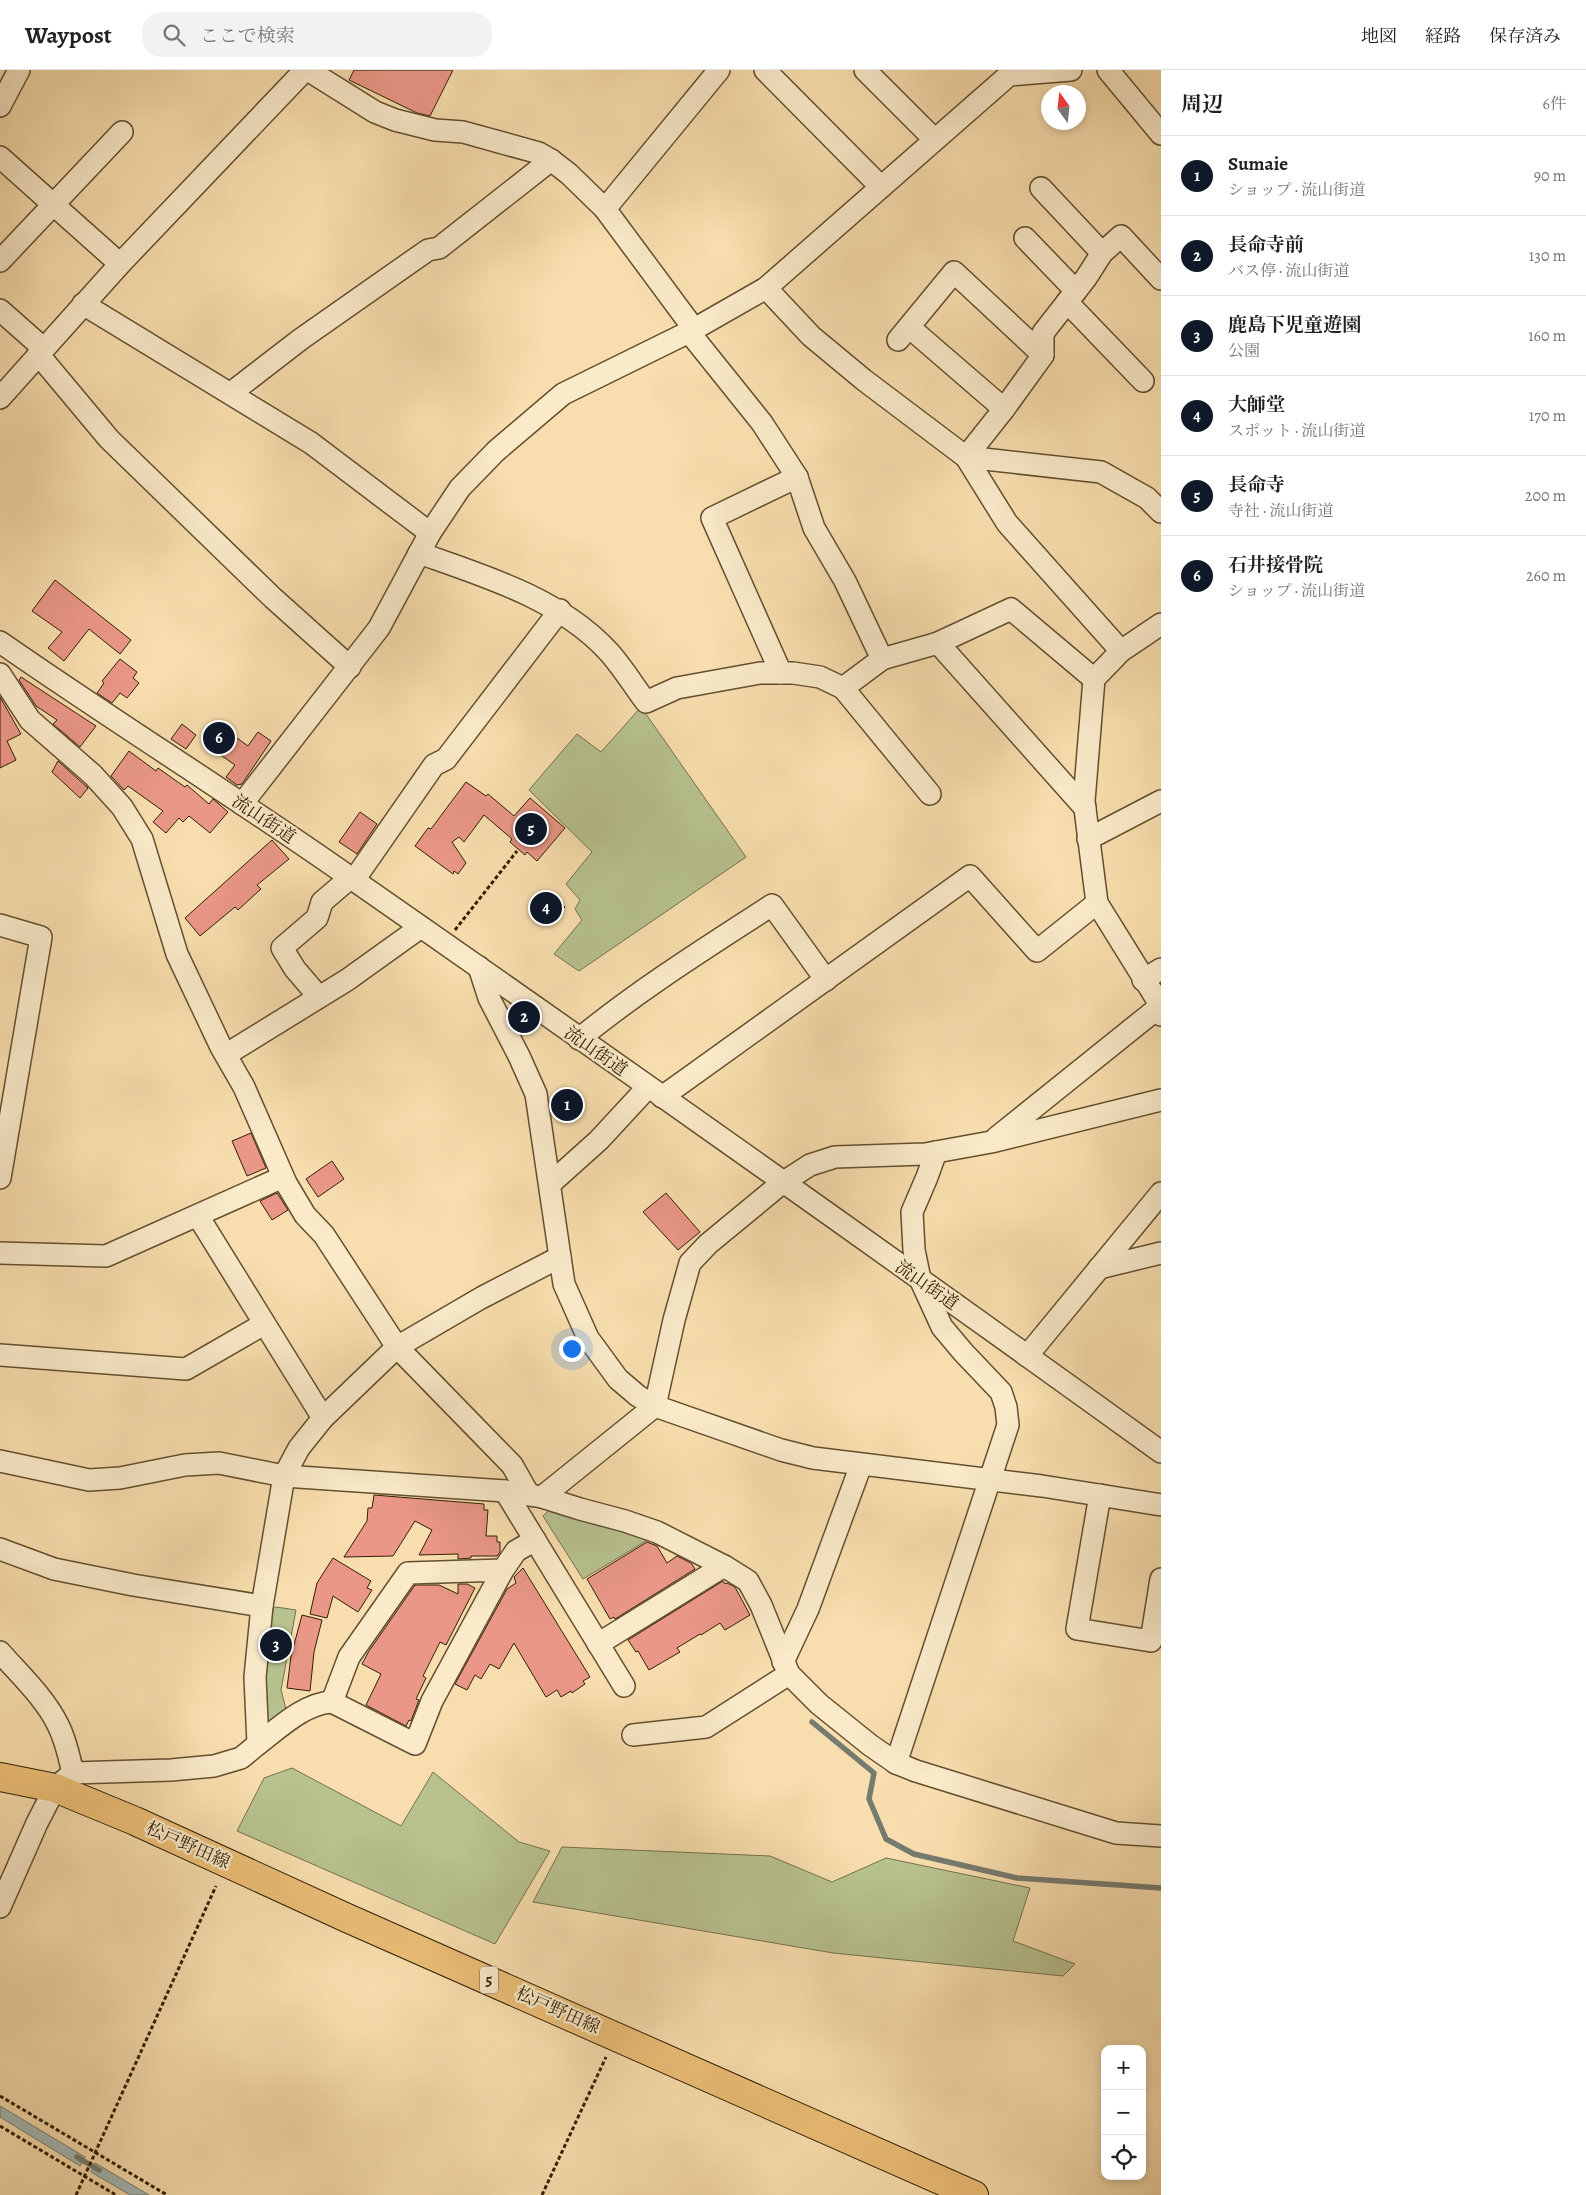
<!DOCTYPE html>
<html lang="ja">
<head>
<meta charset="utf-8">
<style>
  body { margin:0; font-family:Alegreya,"Noto Serif JP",serif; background:#f2f2f2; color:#222 }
  .controls { position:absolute; right:15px; bottom:15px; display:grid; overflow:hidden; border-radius:10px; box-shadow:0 2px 8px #0003 }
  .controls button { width:45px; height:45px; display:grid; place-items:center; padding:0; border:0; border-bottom:1px solid #e0e0e0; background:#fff; color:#222; font:25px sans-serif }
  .compass { position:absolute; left:1041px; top:15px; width:45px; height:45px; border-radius:50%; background:#fff; box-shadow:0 2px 8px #0003; rotate:345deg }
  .you { position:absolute; left:571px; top:1278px; width:18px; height:18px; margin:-12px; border:4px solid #fff; border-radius:50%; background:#1a73e8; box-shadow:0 0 0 8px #1a73e833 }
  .badge { display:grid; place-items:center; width:32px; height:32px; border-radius:50%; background:#111827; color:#fff; font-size:16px; font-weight:700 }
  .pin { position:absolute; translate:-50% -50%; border:2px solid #fff; box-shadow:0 1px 5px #0006 }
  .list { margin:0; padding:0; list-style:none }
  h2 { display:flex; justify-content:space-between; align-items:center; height:65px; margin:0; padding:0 20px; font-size:21px }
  h2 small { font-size:16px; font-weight:400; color:#767676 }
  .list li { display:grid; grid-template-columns:32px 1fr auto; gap:15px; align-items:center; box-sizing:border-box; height:80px; padding:0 20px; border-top:1px solid #e0e0e0 }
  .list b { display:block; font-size:19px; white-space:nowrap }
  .list p { margin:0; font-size:16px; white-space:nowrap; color:#767676 }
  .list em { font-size:16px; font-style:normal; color:#767676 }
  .icon { flex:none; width:28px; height:28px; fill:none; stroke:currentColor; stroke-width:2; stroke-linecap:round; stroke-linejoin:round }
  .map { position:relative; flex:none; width:1161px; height:2125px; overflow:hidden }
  header { display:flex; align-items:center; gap:30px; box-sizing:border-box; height:70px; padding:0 25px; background:#fff; border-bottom:1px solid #e0e0e0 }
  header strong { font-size:24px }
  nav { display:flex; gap:28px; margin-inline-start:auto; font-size:18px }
  .search { width:350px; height:45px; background:#f2f2f2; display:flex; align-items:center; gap:12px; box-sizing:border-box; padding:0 18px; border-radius:20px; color:#767676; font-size:19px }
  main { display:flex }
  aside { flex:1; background:#fff }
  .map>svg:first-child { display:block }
  .green { fill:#b7c28f; stroke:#74704a }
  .water { fill:#a2b9b6; stroke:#757b6f }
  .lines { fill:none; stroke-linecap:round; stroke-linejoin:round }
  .stream { stroke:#757b6f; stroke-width:5.5 }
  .building { fill:#ea9787; stroke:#311f05 }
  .minor-casing { stroke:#634f2f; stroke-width:24 }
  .major-casing { stroke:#311f05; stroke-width:30 }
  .path { stroke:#311f05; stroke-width:3; stroke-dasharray:4 2.5; stroke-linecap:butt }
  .minor { stroke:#faeaca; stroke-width:21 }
  .major { stroke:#ecbf77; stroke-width:28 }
  .labels { text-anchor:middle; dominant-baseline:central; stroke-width:4.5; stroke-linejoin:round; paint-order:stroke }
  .shield { fill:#faeaca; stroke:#6d5c40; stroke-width:1 }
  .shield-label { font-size:16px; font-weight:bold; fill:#311f05 }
  .street-label { font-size:18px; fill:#311f05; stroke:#faeaca }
</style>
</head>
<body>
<header>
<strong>Waypost</strong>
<div class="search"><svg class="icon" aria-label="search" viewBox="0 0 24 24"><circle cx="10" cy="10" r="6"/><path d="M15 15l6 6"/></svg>ここで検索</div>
<nav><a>地図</a><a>経路</a><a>保存済み</a></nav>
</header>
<main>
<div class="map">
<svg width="1161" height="2125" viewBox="0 0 1161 2125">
  <rect width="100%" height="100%" fill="#f8deae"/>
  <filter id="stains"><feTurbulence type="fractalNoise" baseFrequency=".004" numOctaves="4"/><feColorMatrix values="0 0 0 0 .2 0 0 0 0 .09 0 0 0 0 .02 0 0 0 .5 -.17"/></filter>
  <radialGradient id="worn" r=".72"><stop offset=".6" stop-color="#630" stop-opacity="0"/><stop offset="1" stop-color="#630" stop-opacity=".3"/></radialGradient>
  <!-- green -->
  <g class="green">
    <polygon points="641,637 746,787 579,901 554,884 582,850 575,839 580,830 566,814 592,782 529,720 577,664 601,682"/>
    <polygon points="552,1437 651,1468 583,1509 543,1446"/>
    <polygon points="276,1537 296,1540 281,1620 288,1647 261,1661 272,1538"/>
    <polygon points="292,1698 401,1756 433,1702 519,1772 550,1781 495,1874 237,1761 264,1708"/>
    <polygon points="562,1777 770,1786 832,1812 886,1788 1030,1818 1013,1871 1075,1894 1063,1906 833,1883 533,1832"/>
  </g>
  <!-- water -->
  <g class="water">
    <polygon points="0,2036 85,2087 80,2096 0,2047"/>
    <polygon points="95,2093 149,2125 130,2125 91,2102"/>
  </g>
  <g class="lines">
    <!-- stream -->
    <g class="stream">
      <polyline points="812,1652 874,1703 869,1729 886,1769 914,1784 1017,1808 1161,1818"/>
      <polyline points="77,2087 99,2100"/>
    </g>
  </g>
  <!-- building -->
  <g class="building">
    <polygon points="354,0 453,0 430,46 417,43 349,10"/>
    <polygon points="55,510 131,570 120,584 89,559 64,591 48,578 62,562 32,541"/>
    <polygon points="120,589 137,602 133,608 139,613 127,628 120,623 112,633 97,623 104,613 102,611"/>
    <polygon points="21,607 96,656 80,677 53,654 57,650 36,636 19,610"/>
    <polygon points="0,627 21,664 7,671 16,690 0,698"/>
    <polygon points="216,653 248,676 258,662 271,671 242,714 237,715 226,707 235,695 202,672"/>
    <polygon points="182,654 196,665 186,679 171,669"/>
    <polygon points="129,681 156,701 158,698 185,717 187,715 209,734 213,729 228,742 210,763 189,746 183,752 179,748 166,763 153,752 163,741 128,716 124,720 111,706"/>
    <polygon points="58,691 88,718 80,728 52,702"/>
    <polygon points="466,712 486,726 488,724 514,746 530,728 565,758 537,791 527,782 525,785 510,772 512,769 484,745 464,772 459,767 452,772 466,793 458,804 454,801 453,804 415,776 428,758 431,759"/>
    <polygon points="360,742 377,754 357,784 339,772"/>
    <polygon points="272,770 289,789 257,815 261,819 238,840 235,837 200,866 185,848"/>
    <polygon points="547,820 565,837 547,855 530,837"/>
    <polygon points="251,1063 266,1098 247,1106 232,1071"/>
    <polygon points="332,1091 344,1109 318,1127 306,1109"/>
    <polygon points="277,1123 288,1140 272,1150 260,1131"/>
    <polygon points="666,1123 700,1162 678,1180 643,1142"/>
    <polygon points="374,1425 484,1434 484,1440 488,1440 486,1466 497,1466 497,1472 500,1472 500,1482 497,1486 471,1486 471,1488 458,1489 458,1484 419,1485 432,1460 415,1451 393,1486 344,1487 367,1451 368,1438 372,1438"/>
    <polygon points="647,1472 657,1476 667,1493 677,1486 691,1493 695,1499 615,1549 614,1547 610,1549 587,1509"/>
    <polygon points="333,1488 371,1511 367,1518 372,1520 358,1542 333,1526 327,1548 310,1544 317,1513"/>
    <polygon points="523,1498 590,1607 583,1611 585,1614 572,1623 571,1621 561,1627 557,1620 546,1627 514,1573 499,1599 490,1594 481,1609 475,1605 467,1620 455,1614 507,1519 516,1513 514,1507"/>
    <polygon points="723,1511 725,1514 727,1513 735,1517 750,1545 725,1560 720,1553 701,1565 700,1564 677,1578 680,1582 649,1600 638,1581 636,1582 628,1570"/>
    <polygon points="458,1514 467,1514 475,1518 446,1575 440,1572 423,1606 426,1608 416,1629 419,1630 411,1651 409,1650 406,1656 366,1635 381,1604 362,1594 369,1581 415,1515 439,1515 458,1524"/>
    <polygon points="302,1545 322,1550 314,1582 310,1621 287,1618 291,1586"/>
  </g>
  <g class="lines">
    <!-- minor casing -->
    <g class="minor-casing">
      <g id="minor">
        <polyline points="308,0 375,42 395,50 435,60 463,62 539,83 551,90 569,104 605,139 694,259"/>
        <polyline points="765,0 881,117"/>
        <polyline points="865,0 934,69"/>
        <polyline points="1108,0 1161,64"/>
        <polyline points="0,36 19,0"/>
        <polyline points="0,87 120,194"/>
        <polyline points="1041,118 1102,183"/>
        <polyline points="605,139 719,0"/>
        <polyline points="1025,168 1076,221"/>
        <polyline points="0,191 122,62"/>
        <polyline points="766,218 811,266 864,310 966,387 1007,453 1121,581"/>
        <polyline points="1067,232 1143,311"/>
        <polyline points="83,234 311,373 430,463"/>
        <polyline points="0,240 43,278"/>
        <polyline points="909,257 1004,339"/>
        <polyline points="689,262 762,353 797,407 814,458 845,511 882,589"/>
        <polyline points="898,270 954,202 1043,285"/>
        <polyline points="38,284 109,369 273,528 350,597"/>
        <polyline points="231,323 301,269 428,180 439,178 551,90"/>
        <polyline points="0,328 120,194 305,0"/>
        <polyline points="966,387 1004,339 1043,285 1043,263 1086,208 1102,183 1121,166 1161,209"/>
        <polyline points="966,387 1101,402 1147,428 1161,442"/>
        <path d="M419,483C484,506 558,528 607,580C622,596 633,615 646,632L677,618L760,603H793L820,607L843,618L882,589L938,573L1011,539L1094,609"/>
        <polyline points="1161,554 1121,581 1094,609 1084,731 1097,833 1156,928 1161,945"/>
        <path d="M0,572C115,652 234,726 348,806C621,996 892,1188 1161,1382"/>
        <polyline points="938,573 1085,738"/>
        <polyline points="781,603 712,448 797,407"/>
        <polyline points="0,604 30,650 93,705 122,737 142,769 177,884 221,977 244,1017 286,1113 305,1145 324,1165 397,1277 512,1395 529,1425"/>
        <polyline points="843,618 930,724"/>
        <polyline points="242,734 379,558 430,463 460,418 496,381 563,324 689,262 766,218 1009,5 1071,0"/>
        <polyline points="1088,769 1161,731"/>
        <polyline points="354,810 434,695 446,689 560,540"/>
        <polyline points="0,855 41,867 0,1108"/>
        <polyline points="479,897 489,928 519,986 536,1024 564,1214 588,1268 618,1309 638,1326 655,1336 781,1380 813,1388 1042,1416 1161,1435"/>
        <polyline points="1143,910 1161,899"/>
        <polyline points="319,927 295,899 282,878 317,848 322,832 350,808"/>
        <path d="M579,969C640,919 706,878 772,835L826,910"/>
        <polyline points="227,984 347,910 421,857"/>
        <polyline points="662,1027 970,806 1037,881 1097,833"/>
        <polyline points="996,1068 1158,938"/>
        <polyline points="550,1114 599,1070 648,1017"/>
        <polyline points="198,1146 323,1348"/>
        <polyline points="0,1183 106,1186 283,1107"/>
        <polyline points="1099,1198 1161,1183"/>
        <polyline points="0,1285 186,1299 264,1254"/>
        <polyline points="1027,1286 1161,1123"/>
        <polyline points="0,1391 89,1410 120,1408 185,1395 219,1393 284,1406 505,1421 542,1427 580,1439 625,1451 657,1462 724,1496 748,1511 761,1535 789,1604 819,1634 870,1675 896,1693 916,1701 1116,1763 1161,1766"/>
        <polyline points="505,1421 624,1616"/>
        <polyline points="1100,1425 1077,1559 1151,1571 1161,1509"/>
        <polyline points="542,1427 655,1336 674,1250 690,1193 708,1174 782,1113 810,1095 835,1087 925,1084 991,1072 1161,1030"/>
        <polyline points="0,1479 54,1499 133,1515 262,1536"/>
        <polyline points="503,1500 408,1503 349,1587 332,1632 415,1674 432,1631 503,1500 516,1481 535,1470"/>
        <polyline points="598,1574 724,1496"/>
        <path d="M0,1582C20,1605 45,1628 58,1655C66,1670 69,1687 73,1703"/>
        <polyline points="783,1592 808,1539 861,1395"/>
        <polyline points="633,1665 706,1657 789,1604"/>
        <path d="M258,1674C279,1658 305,1633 332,1632"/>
        <polyline points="896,1693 1008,1355 1006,1337 1001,1322 963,1282 942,1257 920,1209 914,1180 912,1142 927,1107 936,1082"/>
        <polyline points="0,1837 37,1753 55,1718 73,1703 171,1700 214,1696 241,1688 258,1674 255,1607 262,1536 284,1406 299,1378 323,1348 397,1277 481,1228 560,1187"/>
      </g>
    </g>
    <!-- major casing -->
    <g class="major-casing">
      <polyline id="major" points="0,1707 55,1718 135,1751 347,1848 974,2125"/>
    </g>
    <!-- path -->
    <g class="path">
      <polyline points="455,860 517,781"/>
      <polyline points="0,2026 167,2125"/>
      <polyline points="0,2056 116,2125"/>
      <polyline points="76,2125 216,1816"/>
      <polyline points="542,2125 606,1987"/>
    </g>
    <!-- minor -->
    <use href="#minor" class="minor"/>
    <!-- major -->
    <use href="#major" class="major"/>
  </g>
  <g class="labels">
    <!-- shield labels -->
    <rect class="shield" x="480" y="1896.5" width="18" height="27" rx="4"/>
    <g class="shield-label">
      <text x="489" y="1910">5</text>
    </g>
    <!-- street labels -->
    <g class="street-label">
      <text transform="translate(264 749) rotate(34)">流山街道</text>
      <text transform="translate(596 981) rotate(35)">流山街道</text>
      <text transform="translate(927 1215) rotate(35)">流山街道</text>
      <text transform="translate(188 1775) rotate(24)">松戸野田線</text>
      <text transform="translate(558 1940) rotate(24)">松戸野田線</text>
    </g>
  </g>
  <rect width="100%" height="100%" filter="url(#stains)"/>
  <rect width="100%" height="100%" fill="url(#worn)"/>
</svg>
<div class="controls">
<button>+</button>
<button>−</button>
<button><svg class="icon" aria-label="locate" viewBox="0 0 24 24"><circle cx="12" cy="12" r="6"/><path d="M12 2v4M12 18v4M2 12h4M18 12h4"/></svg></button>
</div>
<svg class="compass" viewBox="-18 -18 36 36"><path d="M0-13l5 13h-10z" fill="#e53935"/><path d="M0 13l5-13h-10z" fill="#767676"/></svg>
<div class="you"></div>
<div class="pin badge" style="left:567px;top:1035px">1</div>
<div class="pin badge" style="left:524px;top:947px">2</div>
<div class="pin badge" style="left:276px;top:1575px">3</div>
<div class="pin badge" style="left:546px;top:838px">4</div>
<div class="pin badge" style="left:531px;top:759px">5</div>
<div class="pin badge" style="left:219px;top:668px">6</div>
</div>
<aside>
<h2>周辺<small>6件</small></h2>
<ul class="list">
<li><span class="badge">1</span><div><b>Sumaie</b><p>ショップ · 流山街道</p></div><em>90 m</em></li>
<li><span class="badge">2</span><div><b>長命寺前</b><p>バス停 · 流山街道</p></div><em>130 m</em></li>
<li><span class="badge">3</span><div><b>鹿島下児童遊園</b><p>公園</p></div><em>160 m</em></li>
<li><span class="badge">4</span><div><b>大師堂</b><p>スポット · 流山街道</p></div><em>170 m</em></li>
<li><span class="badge">5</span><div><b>長命寺</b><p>寺社 · 流山街道</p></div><em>200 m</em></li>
<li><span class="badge">6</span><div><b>石井接骨院</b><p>ショップ · 流山街道</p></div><em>260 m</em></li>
</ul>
</aside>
</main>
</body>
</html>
